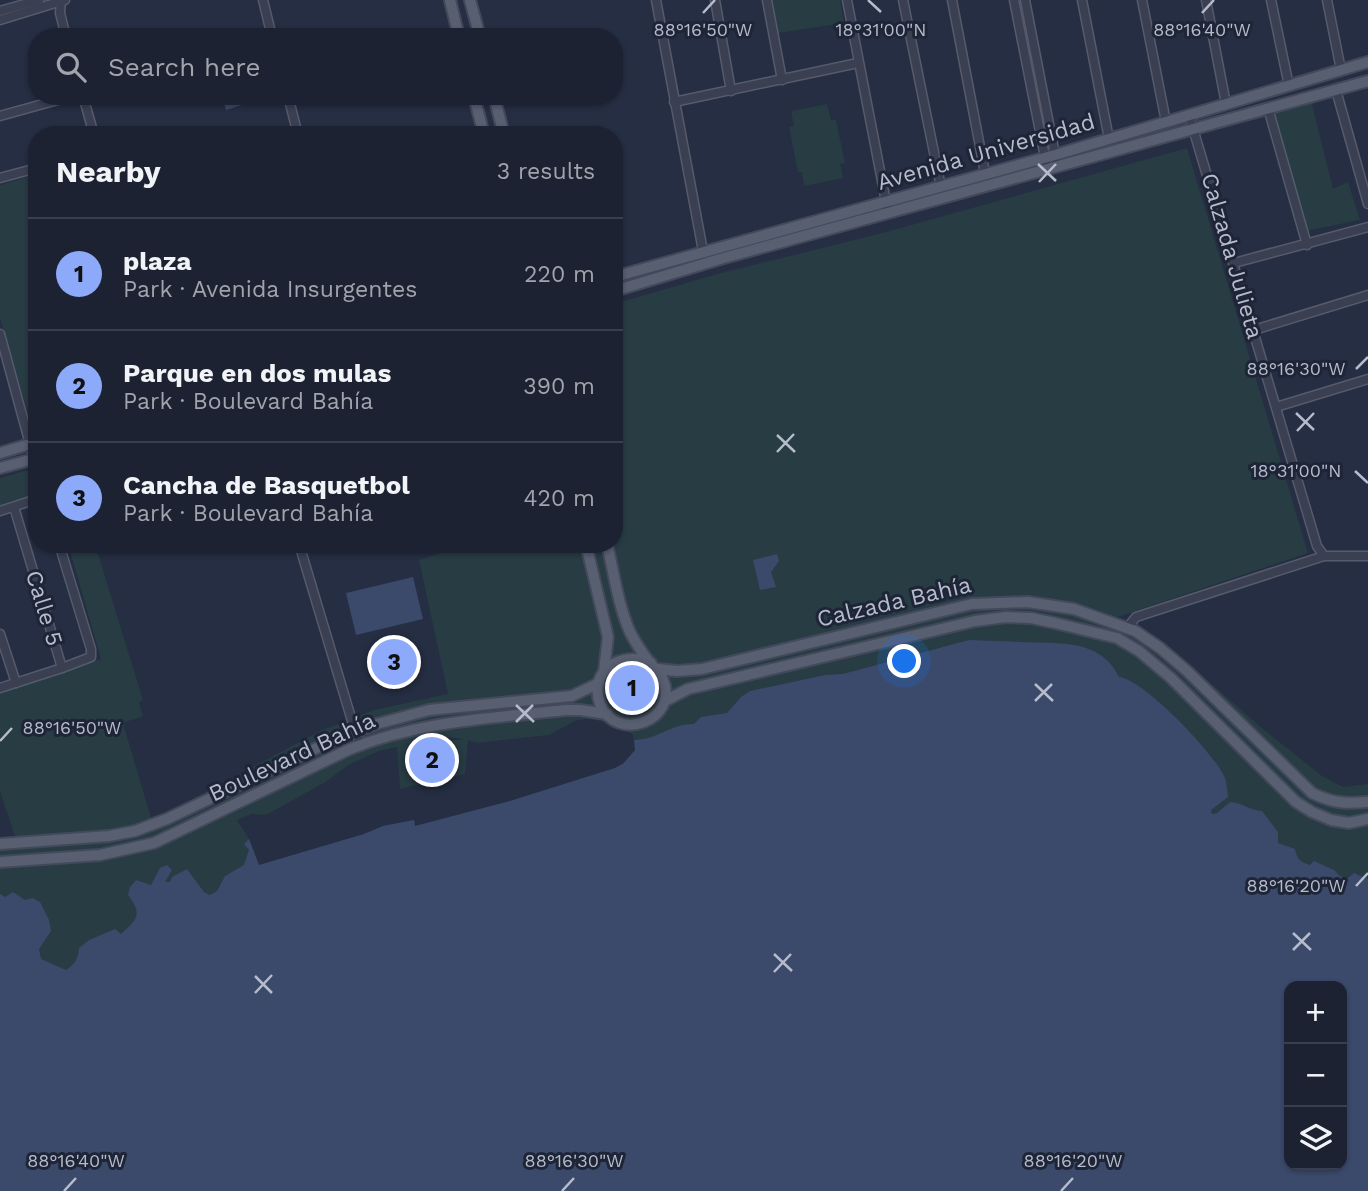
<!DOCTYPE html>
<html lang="en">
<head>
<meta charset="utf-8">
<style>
  body { margin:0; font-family:"Work Sans",sans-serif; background:#252a3a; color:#f1f3f6 }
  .controls { position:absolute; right:21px; bottom:21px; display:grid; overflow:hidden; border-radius:14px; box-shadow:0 2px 5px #0004 }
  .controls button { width:63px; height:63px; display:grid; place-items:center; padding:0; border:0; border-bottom:2px solid #3a3f4d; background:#1c2232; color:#f1f3f6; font:35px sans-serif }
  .you { position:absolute; left:905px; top:662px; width:24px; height:24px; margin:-18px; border:5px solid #fff; border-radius:50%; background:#1a73e8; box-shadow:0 0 0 10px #1a73e833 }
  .badge { display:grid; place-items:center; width:46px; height:46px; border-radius:50%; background:#8da9fa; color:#111; font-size:23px; font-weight:700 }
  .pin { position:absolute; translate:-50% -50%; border:4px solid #fff; box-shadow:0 2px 7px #0006 }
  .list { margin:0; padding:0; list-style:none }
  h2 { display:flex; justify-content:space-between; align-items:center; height:91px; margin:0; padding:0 28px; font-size:30px }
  h2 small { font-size:23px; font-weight:400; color:#a0a4ac }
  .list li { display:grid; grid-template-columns:46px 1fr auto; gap:21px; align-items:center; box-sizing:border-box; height:112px; padding:0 28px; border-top:2px solid #3a3f4d }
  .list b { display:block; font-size:26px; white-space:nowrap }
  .list p { margin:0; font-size:23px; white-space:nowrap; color:#a0a4ac }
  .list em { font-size:23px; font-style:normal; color:#a0a4ac }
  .icon { flex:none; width:38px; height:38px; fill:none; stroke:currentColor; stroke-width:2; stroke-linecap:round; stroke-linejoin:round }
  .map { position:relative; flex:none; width:1368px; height:1191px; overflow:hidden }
  .search { position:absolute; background:#1c2232; box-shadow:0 2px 5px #0004; left:28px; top:28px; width:595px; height:77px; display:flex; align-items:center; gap:18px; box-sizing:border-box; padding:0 24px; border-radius:28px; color:#a0a4ac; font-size:26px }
  .panel { position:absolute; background:#1c2232; box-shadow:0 2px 5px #0004; left:28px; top:126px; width:595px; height:427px; border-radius:28px }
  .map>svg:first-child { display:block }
  .green { fill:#273c43; fill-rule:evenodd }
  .water { fill:#3b496b; fill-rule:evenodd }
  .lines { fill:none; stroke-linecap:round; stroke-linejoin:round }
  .minor-casing { stroke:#555b6c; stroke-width:11 }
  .major-casing { stroke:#43495b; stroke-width:14 }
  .minor { stroke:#3a4051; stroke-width:8 }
  .major { stroke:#585f71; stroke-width:10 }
  .ticks { fill:none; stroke:#b7bccc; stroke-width:2.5 }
  .labels { text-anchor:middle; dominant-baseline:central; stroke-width:6; stroke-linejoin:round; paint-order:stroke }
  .street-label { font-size:23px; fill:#b7bccc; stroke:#1e2537 }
  .ticks-label { font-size:18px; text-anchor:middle; fill:#b7bccc; stroke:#1e2537; stroke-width:6; stroke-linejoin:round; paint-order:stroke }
</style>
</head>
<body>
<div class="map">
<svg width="1368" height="1191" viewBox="0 0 1368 1191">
  <rect width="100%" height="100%" fill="#252e42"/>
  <!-- green -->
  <g class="green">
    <polygon points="773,0 840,0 844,23 778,33"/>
    <polygon points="1311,100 1333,189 1348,182 1360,220 1306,231 1271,109"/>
    <polygon points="827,104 831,120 836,120 845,163 840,164 843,178 804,186 802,172 798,172 789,127 794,126 791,111"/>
    <path d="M1187,148L1308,553L1115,618L1173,650L1262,728L1322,776L1343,787L1368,784V1191H0V840L15,836L0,791V691L101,659L68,544H95L143,700L139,702L143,716L123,723L152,821L320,731L374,710L448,694L419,560L469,544H614V304L717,274L886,232ZM586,719C605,721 618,724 633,735L635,750L623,763L615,768L510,801L415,826L414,820L383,826L364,834L259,865L249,839L237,820L252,814L266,815L324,783L350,764L379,751L397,747L400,789L465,774L468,740L477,743L549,735L575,721ZM443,737L465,739L403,745ZM1289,986H1342V1165H1289Z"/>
    <polygon points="37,174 37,443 0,318 0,185"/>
    <polygon points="32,469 37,484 37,496 0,507 0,478"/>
    <polygon points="408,648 413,666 379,677 374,659"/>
  </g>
  <!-- water -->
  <g class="water">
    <polygon points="222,96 243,96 245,104 226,110"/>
    <polygon points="777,554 779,561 771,572 776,587 760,590 753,560"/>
    <polygon points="413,577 423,619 356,635 346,593"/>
    <path d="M969,640C986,641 1003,641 1020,642C1055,644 1100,637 1119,677C1143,679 1213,752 1224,776C1227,782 1227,790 1228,797L1211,810L1212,814L1217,813L1230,802C1242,802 1250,811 1262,811L1278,832V843L1295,849C1297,859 1300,862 1310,865L1314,861L1334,870L1340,876L1348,878L1354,873L1368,879V1191H0V894L5,897L13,892L25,900L33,898L40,902L49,920L51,931L39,949L41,959L66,970C75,964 78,959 79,948L89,940L115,929L121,934C137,920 143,914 128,895L130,887L136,880L151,885L160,868L167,865L172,870L165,882H170L172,877L187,869L204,892L210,895L217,891L225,876L244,865L249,850L244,844L249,839L259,865L364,834L383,826L414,820L415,826L510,801L615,768L623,764L635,750L634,740C657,740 672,723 694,724L701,717L727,713L741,697L750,691L825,675L843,674ZM1342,986V1165H1289V986Z"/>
  </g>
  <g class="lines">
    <!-- minor casing -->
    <g class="minor-casing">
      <g id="minor">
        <polyline points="61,0 60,13 66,37"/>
        <polyline points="263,0 272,37"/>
        <polyline points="656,0 703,251"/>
        <polyline points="715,0 731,91"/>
        <polyline points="767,0 782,80"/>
        <polyline points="847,0 887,207"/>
        <polyline points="903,0 941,187"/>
        <polyline points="952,0 985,173"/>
        <polyline points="1014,0 1046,162"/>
        <polyline points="1025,0 1056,160"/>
        <polyline points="1082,0 1109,139"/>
        <polyline points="1142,0 1166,122"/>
        <polyline points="1206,0 1226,104"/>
        <polyline points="1271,0 1289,86"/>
        <polyline points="1327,0 1341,70"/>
        <polyline points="0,11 39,0"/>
        <polyline points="0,20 65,0"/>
        <polyline points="1336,90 1368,204"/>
        <polyline points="83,96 94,135"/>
        <polyline points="288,96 298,135"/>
        <polyline points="674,102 858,63"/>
        <polyline points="1268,108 1307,245"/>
        <polyline points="1189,115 1317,546 1324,556"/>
        <polyline points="0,116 72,96"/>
        <polyline points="0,178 37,168"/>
        <polyline points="1234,263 1368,227"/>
        <polyline points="1254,330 1368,295"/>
        <polyline points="0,334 37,470"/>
        <polyline points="1276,407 1368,379"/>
        <polyline points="14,507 62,668"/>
        <polyline points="0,511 37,499"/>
        <polyline points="299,544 355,731 361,745"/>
        <polyline points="1127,628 1136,617 1324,556 1368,556"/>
        <polyline points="0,634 16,683"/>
        <polyline points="0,688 62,668 91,657 91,649 59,544"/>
      </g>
    </g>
    <!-- major casing -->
    <g class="major-casing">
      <g id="major">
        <polyline points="450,0 459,37"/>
        <polyline points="470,0 480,37"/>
        <polyline points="474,96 484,135"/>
        <polyline points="494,96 504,135"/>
        <polyline points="614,277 1055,155 1368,62"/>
        <polyline points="614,291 720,259 1368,81"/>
        <polyline points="0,453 37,442"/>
        <polyline points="0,468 37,458"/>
        <polyline points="586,544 608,637 604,671"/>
        <path d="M607,544C614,573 618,605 630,632C635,642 643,654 650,663C655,669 660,672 663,680C680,720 616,744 600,704C588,670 622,650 651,663"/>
        <path d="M658,669L677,671L702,669L972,604L1028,602L1074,609L1135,631L1160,648L1187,671L1312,793C1332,803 1346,804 1368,802"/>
        <polyline points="665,701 688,689 975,621 1006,617 1031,618 1055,623 1117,638 1139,651 1171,678 1296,802 1312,812 1331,820 1349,823 1368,819"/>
        <polyline points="0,844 109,836 135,831 167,819 344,735 377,724 429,710 572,696 599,683"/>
        <path d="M0,862L100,855L154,843L350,749C419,721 493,718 566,710H580L607,714"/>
      </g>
    </g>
    <!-- minor -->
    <use href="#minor" class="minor"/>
    <!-- major -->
    <use href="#major" class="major"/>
  </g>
  <!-- ticks -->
  <path class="ticks" d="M868,0L881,12M703,13L715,0M1202,13L1214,0M1038,164L1056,181M1039,182L1056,164M1356,369L1368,357M1296,413L1314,430M1297,431L1314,413M777,435L795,452M777,452L794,434M1355,471L1368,483M1035,684L1053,701M1035,701L1052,684M516,705L534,722M516,722L533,705M0,741L12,728M1356,886L1368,873M1293,933L1311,950M1293,950L1310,933M774,954L792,971M774,972L791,954M255,976L272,993M255,993L272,975M64,1191L76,1178M562,1191L574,1178M1061,1191L1073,1178"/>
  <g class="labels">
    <!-- street labels -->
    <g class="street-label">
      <text transform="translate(986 152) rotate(-16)">Avenida Universidad</text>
      <text transform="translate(1232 256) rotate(74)">Calzada Julieta</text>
      <text transform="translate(894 602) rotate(-13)">Calzada Bahía</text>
      <text transform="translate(44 608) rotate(73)">Calle 5</text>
      <text transform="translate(292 757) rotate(-25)">Boulevard Bahía</text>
    </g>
  </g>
  <g class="ticks-label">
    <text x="881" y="36">18°31'00"N</text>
    <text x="703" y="36">88°16'50"W</text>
    <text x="1202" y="36">88°16'40"W</text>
    <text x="1296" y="375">88°16'30"W</text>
    <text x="1296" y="477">18°31'00"N</text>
    <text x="72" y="734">88°16'50"W</text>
    <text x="1296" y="892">88°16'20"W</text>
    <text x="76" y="1167">88°16'40"W</text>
    <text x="574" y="1167">88°16'30"W</text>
    <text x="1073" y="1167">88°16'20"W</text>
  </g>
</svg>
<div class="controls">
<button>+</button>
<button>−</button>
<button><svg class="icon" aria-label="layers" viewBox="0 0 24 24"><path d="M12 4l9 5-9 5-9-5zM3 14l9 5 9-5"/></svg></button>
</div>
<div class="you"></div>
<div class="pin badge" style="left:632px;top:688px">1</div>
<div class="pin badge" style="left:432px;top:760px">2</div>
<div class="pin badge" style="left:394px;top:662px">3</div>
<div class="search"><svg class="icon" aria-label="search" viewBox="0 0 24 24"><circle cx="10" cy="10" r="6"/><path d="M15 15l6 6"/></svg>Search here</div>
<section class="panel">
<h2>Nearby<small>3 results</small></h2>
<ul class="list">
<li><span class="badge">1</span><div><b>plaza</b><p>Park · Avenida Insurgentes</p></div><em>220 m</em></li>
<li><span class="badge">2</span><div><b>Parque en dos mulas</b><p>Park · Boulevard Bahía</p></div><em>390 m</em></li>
<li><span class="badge">3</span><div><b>Cancha de Basquetbol</b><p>Park · Boulevard Bahía</p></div><em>420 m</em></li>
</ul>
</section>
</div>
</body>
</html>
